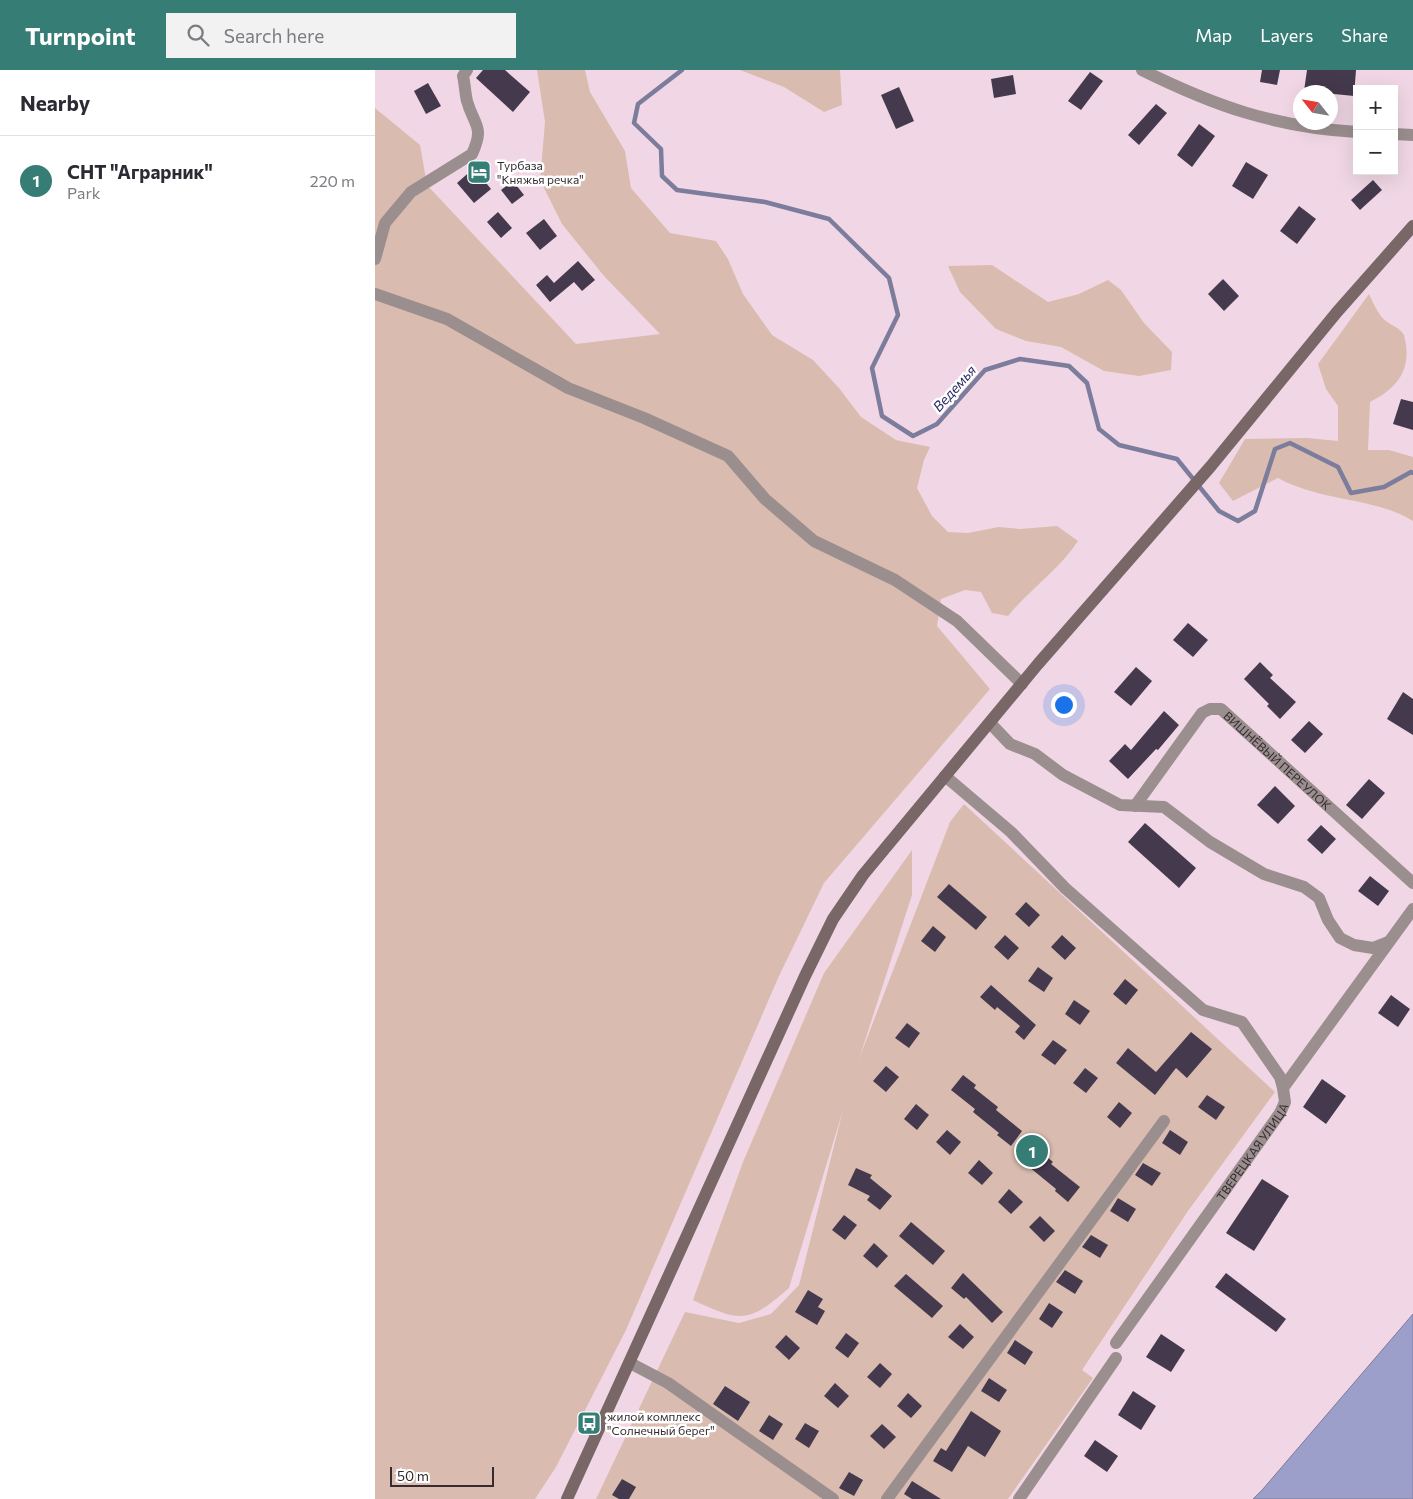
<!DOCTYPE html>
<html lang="en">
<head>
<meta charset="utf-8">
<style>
  body { margin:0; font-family:Commissioner,sans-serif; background:#f2f2f3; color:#2b2b33 }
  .controls { position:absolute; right:15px; top:15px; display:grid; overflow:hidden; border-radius:0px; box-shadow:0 5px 20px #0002 }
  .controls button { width:45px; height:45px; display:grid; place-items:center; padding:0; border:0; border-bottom:1px solid #e1e1e2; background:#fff; color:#2b2b33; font:25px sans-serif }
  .compass { position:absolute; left:918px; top:15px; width:45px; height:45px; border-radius:50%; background:#fff; box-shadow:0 5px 20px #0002; rotate:301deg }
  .scale { position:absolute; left:15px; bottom:12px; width:104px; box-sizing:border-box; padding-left:5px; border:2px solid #352b30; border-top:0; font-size:14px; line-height:18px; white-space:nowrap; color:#352b30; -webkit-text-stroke:4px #fff; paint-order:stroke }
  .you { position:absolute; left:688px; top:634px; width:18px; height:18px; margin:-12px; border:4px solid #fff; border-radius:50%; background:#1a73e8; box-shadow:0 0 0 8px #1a73e833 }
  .badge { display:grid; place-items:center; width:32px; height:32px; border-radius:50%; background:#367d76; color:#fff; font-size:16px; font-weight:700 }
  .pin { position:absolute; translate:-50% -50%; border:2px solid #fff; box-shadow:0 1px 5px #0006 }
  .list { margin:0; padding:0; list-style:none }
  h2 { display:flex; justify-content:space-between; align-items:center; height:65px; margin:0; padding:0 20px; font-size:21px }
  h2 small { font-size:16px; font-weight:400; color:#7c7c81 }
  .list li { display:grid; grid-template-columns:32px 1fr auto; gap:15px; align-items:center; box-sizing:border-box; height:90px; padding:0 20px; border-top:1px solid #e1e1e2 }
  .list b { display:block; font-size:19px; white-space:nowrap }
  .list p { margin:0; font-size:16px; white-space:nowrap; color:#7c7c81 }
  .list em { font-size:16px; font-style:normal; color:#7c7c81 }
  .icon { flex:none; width:28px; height:28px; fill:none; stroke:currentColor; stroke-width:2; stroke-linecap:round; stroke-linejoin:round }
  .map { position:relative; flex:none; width:1038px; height:1429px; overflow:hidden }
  header { display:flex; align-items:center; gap:30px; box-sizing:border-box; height:70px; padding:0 25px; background:#367d76; color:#fff }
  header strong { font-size:24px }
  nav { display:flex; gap:28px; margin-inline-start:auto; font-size:18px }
  .search { width:350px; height:45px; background:#f2f2f3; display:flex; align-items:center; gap:12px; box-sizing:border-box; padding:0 18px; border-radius:0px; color:#7c7c81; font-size:19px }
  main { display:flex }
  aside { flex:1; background:#fff }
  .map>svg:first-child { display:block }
  .green { fill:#d9bcaf }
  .water { fill:#9b9fca; stroke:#7c7c9c }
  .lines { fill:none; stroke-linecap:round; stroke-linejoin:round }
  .stream { stroke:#7c7c9c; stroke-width:4.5 }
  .building { fill:#453a4d }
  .minor { stroke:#9b8e8e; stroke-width:12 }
  .secondary { stroke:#796767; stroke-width:12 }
  .labels { text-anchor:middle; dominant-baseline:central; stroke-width:5; stroke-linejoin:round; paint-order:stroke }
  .poi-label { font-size:12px; fill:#352b30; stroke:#fff; text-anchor:start }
  .street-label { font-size:12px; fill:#352b30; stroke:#fff }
  .water-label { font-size:14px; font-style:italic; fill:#2d2c62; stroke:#fff }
</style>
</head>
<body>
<header>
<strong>Turnpoint</strong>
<div class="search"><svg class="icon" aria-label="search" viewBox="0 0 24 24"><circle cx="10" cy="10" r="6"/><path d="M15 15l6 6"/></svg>Search here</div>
<nav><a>Map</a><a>Layers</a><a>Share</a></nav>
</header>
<main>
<aside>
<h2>Nearby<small></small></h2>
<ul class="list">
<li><span class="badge">1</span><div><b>СНТ &quot;Аграрник&quot;</b><p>Park</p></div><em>220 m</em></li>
</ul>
</aside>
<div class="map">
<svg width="1038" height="1429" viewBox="0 0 1038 1429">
  <rect width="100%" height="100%" fill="#f1d7e5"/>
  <!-- green -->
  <g class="green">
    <path d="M162,0H210L215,22L250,81L256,118L295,163L341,171L353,189L368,224L397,265L438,290L464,318L486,347L521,370L555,377L549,390L542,418L557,446L573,462L593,463L624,457L645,459L682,456L703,471C684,500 654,520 633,546L617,543L606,522L590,520L566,529L562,556L615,619L449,813L404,906L251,1260L181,1397L160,1429H0V38L45,75L52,115L201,274L285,264L229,206L187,154L165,110L170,52Z"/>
    <polygon points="365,0 465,0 467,35 449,42 409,17"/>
    <polygon points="617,195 673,232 704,224 733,210 746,220 769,253 797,282 796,300 764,306 729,301 686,277 651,271 621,259 585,222 573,196"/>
    <path d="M994,224C998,232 1003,245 1011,251C1017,256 1024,257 1029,265C1038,299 1023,318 995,332L993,380H1014L1038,387V451C999,427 947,432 903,408L858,431L844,413L870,369L933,368L963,371V336L951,319L943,294Z"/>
    <path d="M589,734L900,1022L813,1141L707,1300L718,1308L633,1429H221L310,1242L364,1253L396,1244L424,1215L468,1040L414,1218C374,1253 366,1253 318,1230L368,1092L449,903L537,780V825L484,989L575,752Z"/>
  </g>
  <!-- water -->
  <polygon class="water" points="1038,1244 1038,1429 878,1429 888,1419"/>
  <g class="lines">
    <!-- stream -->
    <polyline class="stream" points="307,0 263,34 259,53 286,79 287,106 302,120 390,132 454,149 514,208 523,245 497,298 507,346 538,366 562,354 610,300 645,289 694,296 712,313 724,359 744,375 802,389 844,441 863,451 880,441 900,379 915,373 963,397 976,423 1009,417 1036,402 1038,403"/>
  </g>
  <!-- building -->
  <g class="building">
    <polygon points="108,0 130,0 155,22 138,42 101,8"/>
    <polygon points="887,0 905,0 902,15 885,12"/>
    <polygon points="932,0 981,0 979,26 929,21"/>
    <polygon points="715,2 728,11 706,40 693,31"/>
    <polygon points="638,5 641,24 619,28 616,9"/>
    <polygon points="53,13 66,36 51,44 39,21"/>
    <polygon points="524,17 539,51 521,59 506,25"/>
    <polygon points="781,34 792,43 764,75 753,65"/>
    <polygon points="824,54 840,66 817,97 802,85"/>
    <polygon points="871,92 893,105 878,129 857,116"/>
    <polygon points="99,98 116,119 99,133 82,113"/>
    <polygon points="998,110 1007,120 985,140 976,130"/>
    <polygon points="138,111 149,125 137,134 126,120"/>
    <polygon points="924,136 941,149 922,174 905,161"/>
    <polygon points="123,142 137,158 126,168 112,152"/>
    <polygon points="169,149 182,166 165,180 151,163"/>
    <polygon points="203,191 220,210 207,221 199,212 175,232 161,215 172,205 179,213"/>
    <polygon points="848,209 864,226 849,241 833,224"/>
    <polygon points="1026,329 1038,332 1038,360 1018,354"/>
    <polygon points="813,553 833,570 818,587 798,570"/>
    <polygon points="885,592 898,605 895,608 921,632 905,649 892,636 894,634 869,609"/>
    <polygon points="761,597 777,611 756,636 739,622"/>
    <polygon points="1028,622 1038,629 1038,665 1012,649"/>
    <polygon points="789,641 804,655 783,680 781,679 753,709 734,691 750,674 756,680"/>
    <polygon points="934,651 948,664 930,683 916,670"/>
    <polygon points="994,709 1010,723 987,749 971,735"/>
    <polygon points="900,716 920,736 903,754 882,735"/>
    <polygon points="770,753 821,798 804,818 753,772"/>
    <polygon points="946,755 961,769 947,784 932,770"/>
    <polygon points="995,806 1014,821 1003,836 983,821"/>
    <polygon points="574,814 612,847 601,860 562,827"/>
    <polygon points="651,832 665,845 654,857 640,844"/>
    <polygon points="558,856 571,867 560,882 546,871"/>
    <polygon points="630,865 644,878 633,890 619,877"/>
    <polygon points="687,865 701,878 690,890 676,877"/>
    <polygon points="663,897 678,908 669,922 653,911"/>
    <polygon points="750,909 763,920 751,935 738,924"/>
    <polygon points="616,915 661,955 649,970 640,962 645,956 622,937 620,940 605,927"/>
    <polygon points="1016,925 1035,939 1023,957 1003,943"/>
    <polygon points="699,930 715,941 705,955 690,944"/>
    <polygon points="532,953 545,963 534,978 520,968"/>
    <polygon points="816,962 837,979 812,1008 801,998 780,1025 741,993 753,978 781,1002"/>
    <polygon points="678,970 692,980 680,995 666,985"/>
    <polygon points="511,996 524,1007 511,1022 498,1011"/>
    <polygon points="710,998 723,1008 711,1023 698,1013"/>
    <polygon points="588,1005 601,1015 599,1018 623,1037 621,1040 647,1061 636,1076 622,1065 624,1063 598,1042 600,1039 576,1020"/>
    <polygon points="947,1009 971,1026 951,1054 928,1037"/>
    <polygon points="832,1025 850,1037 841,1050 823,1037"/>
    <polygon points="744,1032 757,1043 745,1058 732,1047"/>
    <polygon points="541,1034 554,1045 542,1060 529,1049"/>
    <polygon points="572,1060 586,1072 575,1085 561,1072"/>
    <polygon points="795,1060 813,1072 805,1085 787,1073"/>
    <polygon points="665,1081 678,1092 676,1094 705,1117 693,1132 680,1121 681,1119 653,1096"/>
    <polygon points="604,1090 618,1103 607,1115 593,1103"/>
    <polygon points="768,1093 786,1103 777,1116 760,1105"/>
    <polygon points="481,1098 497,1105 495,1108 517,1126 505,1140 492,1130 495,1126 473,1115"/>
    <polygon points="887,1109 914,1126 879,1181 851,1163"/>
    <polygon points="634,1119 648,1132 636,1144 623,1132"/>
    <polygon points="743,1128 761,1139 753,1152 735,1141"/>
    <polygon points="469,1145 482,1155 470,1170 457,1160"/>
    <polygon points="665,1146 680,1161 669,1172 654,1157"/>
    <polygon points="536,1152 570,1181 558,1195 524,1166"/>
    <polygon points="716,1165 733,1175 725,1188 707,1177"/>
    <polygon points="499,1173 513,1186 502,1198 488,1186"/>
    <polygon points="690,1200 708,1211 700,1224 681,1212"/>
    <polygon points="588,1203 628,1242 617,1253 591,1227 589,1229 576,1218"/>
    <polygon points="851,1203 911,1249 901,1262 840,1217"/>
    <polygon points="531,1204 568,1236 557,1248 519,1216"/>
    <polygon points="433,1220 448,1229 443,1237 450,1241 442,1255 420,1242"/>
    <polygon points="674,1233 688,1242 677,1258 664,1249"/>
    <polygon points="585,1254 599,1267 588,1279 573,1267"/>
    <polygon points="471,1263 484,1273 473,1288 460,1278"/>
    <polygon points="786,1264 810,1280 796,1302 771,1287"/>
    <polygon points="411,1265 425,1278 414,1290 400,1277"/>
    <polygon points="640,1270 658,1282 650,1295 632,1283"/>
    <polygon points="505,1293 517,1304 505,1318 492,1307"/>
    <polygon points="614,1308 632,1320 624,1332 606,1321"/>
    <polygon points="460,1313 474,1326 463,1338 449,1326"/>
    <polygon points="350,1316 375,1332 363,1351 338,1334"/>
    <polygon points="758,1321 781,1336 766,1360 743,1345"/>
    <polygon points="533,1323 547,1336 536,1348 522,1336"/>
    <polygon points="596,1341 626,1361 610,1387 593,1376 577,1402 558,1391 566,1378 571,1381"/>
    <polygon points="394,1345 408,1354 398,1370 384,1361"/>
    <polygon points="430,1353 444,1361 434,1378 420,1369"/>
    <polygon points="507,1354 521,1367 509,1379 495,1366"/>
    <polygon points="720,1370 743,1386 732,1402 709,1386"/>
    <polygon points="474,1402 488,1410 479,1426 464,1418"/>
    <polygon points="247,1409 261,1417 254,1429 244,1429 237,1425"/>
    <polygon points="537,1411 566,1429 537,1429 529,1424"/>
  </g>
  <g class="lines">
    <!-- minor -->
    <g class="minor">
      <path d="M767,0C840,36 899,57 982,62"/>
      <polyline points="1019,64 1038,65"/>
      <path d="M0,189L10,153L36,122L97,84C110,56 99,56 92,31C90,23 90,14 88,6L92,0"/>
      <polyline points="0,224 72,249 193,318 269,348 353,386 390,429 439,471 520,510 582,551 647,614"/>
      <polyline points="615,653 635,674 660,684 688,705 745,735 789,737 835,772 889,804 929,817 944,828 953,850 965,868 979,875 998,878 1013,872"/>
      <polyline points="570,706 636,762 690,818 828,940 867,952 905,1007 908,1018"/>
      <path id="s1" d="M760,736L827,643L835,639H846L1038,813"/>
      <path id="s2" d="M741,1273L905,1043L910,1032L908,1018L1038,839"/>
      <polyline points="255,1293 293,1313 458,1429"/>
      <polyline points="512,1429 789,1051"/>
      <polyline points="644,1429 741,1288"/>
    </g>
    <!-- secondary -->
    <polyline class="secondary" points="192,1429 430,906 458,849 488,805 663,594 836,396 962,242 1038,156"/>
  </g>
  <!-- icons -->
  <defs>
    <g id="hotel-square" transform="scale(1.25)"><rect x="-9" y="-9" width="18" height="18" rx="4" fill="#367d76" stroke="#fff"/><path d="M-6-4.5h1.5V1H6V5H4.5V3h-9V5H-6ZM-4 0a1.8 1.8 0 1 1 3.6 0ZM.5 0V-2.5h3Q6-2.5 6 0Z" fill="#fff"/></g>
    <g id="bus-square" transform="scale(1.25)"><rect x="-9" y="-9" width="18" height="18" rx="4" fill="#367d76" stroke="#fff"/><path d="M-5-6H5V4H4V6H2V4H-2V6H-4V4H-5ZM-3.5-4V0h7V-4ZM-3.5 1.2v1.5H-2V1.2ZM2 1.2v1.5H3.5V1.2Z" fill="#fff"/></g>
  </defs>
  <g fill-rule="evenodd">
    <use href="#hotel-square" x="104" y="102"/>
    <use href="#bus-square" x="214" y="1353"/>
  </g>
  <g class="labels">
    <!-- poi labels -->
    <g class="poi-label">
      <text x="122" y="95">Турбаза<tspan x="122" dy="14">"Княжья речка"</tspan></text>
      <text x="232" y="1346">жилой комплекс<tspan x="232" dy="14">"Солнечный берег"</tspan></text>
    </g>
    <!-- street labels -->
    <g class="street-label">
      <text stroke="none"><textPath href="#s1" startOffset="211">ВИШНЁВЫЙ ПЕРЕУЛОК</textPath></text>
      <text stroke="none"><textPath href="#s2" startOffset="235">ТВЕРЕЦКАЯ УЛИЦА</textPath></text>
    </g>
    <!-- water labels -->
    <g class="water-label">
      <text transform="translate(579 318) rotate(-48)">Ведемья</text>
    </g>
  </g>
</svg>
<div class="controls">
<button>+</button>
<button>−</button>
</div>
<svg class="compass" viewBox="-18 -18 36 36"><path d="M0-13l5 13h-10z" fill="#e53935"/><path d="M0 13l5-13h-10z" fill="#7c7c81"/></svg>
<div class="scale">50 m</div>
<div class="you"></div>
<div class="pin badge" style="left:657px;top:1081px">1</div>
</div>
</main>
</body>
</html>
